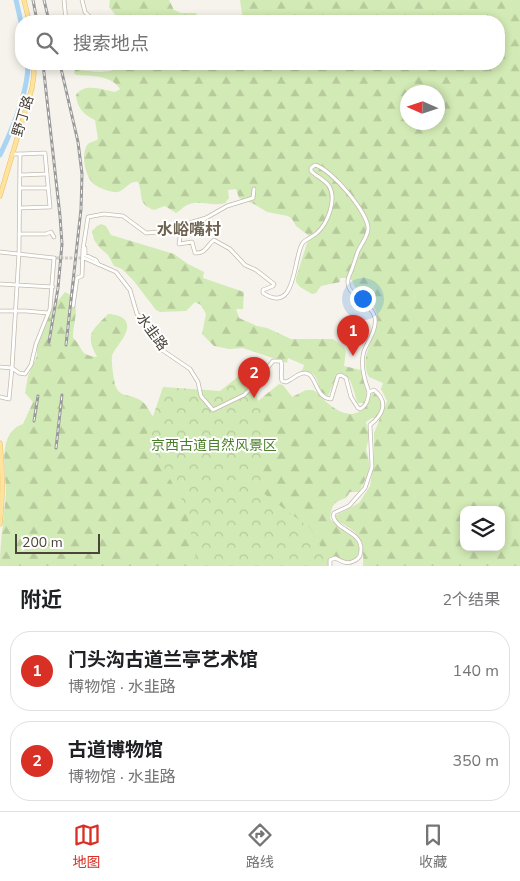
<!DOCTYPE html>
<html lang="zh">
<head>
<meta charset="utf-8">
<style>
  body { margin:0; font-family:"Nunito Sans","Noto Sans SC",sans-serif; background:#f6f6f6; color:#202124 }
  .controls { position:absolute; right:15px; bottom:15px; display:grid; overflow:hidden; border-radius:10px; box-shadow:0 2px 8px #0003 }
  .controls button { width:45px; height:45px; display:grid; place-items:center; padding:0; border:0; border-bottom:1px solid #e0e0e0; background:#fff; color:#202124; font:25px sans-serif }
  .compass { position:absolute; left:400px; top:85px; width:45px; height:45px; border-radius:50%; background:#fff; box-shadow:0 2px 8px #0003; rotate:273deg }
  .scale { position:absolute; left:15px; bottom:12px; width:85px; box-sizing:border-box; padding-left:5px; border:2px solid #4b4439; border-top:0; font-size:14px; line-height:18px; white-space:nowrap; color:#4b4439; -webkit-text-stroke:4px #fff; paint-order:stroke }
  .you { position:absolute; left:362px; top:298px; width:18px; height:18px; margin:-12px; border:4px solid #fff; border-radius:50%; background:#1a73e8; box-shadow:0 0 0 8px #1a73e833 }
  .badge { display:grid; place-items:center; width:32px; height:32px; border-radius:50%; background:#d93025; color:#fff; font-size:16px; font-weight:700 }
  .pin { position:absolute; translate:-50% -41px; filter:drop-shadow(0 1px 2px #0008) }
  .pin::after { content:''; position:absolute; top:26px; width:18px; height:15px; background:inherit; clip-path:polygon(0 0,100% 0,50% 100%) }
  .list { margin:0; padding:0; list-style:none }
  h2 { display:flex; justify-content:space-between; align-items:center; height:65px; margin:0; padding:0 20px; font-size:21px }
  h2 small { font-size:16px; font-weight:400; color:#757577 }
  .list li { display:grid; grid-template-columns:32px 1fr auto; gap:15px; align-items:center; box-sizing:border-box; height:80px; margin:0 10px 10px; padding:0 10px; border:1px solid #e0e0e0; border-radius:20px }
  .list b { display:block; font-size:19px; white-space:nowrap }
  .list p { margin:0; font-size:16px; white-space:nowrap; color:#757577 }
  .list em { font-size:16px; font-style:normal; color:#757577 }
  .icon { flex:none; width:28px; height:28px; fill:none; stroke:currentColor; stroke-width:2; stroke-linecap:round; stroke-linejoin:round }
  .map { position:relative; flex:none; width:520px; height:566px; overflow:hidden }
  .search { position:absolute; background:#fff; box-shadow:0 2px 8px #0003; left:15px; right:15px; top:15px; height:55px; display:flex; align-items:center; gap:12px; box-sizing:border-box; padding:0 18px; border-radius:20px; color:#757577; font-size:19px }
  .sheet { height:245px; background:#fff }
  nav { display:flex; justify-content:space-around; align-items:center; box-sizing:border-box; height:70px; border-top:1px solid #e0e0e0; background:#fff; font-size:14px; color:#757577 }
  nav a { display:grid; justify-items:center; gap:2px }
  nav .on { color:#d93025 }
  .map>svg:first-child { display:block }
  .forest { fill:url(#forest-firs); fill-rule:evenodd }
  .park { fill:url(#park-crowns) }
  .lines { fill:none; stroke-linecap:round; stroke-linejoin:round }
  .river { stroke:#a9d4f2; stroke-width:5 }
  .minor-tunnel { stroke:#d4d0c8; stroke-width:3; stroke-dasharray:3 1.5; stroke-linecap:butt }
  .minor-casing { stroke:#c2bbae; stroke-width:4.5 }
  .major-casing { stroke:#e6c16a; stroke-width:5 }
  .minor { stroke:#fff; stroke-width:3 }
  .major { stroke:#ffe39c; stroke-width:4 }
  .rail-casing { stroke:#9a9a9a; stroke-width:3 }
  .rail { stroke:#fff; stroke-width:1; stroke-dasharray:4; stroke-linecap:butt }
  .labels { text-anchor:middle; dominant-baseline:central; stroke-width:4; stroke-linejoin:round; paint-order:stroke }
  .street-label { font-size:14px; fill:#4b4439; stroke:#fff }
  .park-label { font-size:14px; fill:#4a7f2a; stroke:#fff }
  .quarter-label { font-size:16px; font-weight:bold; fill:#6e6250; stroke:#fff }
</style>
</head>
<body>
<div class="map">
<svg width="520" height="566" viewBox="0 0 520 566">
  <defs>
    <pattern id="forest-firs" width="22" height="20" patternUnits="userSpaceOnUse" patternTransform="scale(1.25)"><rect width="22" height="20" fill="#d2eab5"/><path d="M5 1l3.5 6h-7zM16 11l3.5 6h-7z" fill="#b6ca9c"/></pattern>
    <pattern id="park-crowns" width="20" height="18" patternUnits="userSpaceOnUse" patternTransform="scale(1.25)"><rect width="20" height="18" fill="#d2eab5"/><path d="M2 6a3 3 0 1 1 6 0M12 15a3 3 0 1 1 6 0" fill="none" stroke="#b6ca9c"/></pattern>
  </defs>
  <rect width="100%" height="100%" fill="#f6f3ec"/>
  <!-- forest -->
  <g class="forest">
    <polygon points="110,0 169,0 174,10 181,13 196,13 201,21 120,21 109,7"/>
    <path d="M240,0H520V566H363C364,539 362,534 337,521L335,516L359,503L370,486L374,460V433L387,401L381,389L383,383L369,377C357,355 379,337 377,315C375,299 356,295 352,280L346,278H340V282L321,286L316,293L312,294L300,287L296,282V278L307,243L311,239L308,235L296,226L292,219L288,216L267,212L254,204L239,198L236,189L228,190L229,198L225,203C213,207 199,199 187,205C183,207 180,211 176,213L165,206L154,210C136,203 144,195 138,182C128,180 124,194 114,192C108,191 99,188 95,185C85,178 80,153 88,144C91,141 95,142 98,139L95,120C84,115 77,108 76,95C85,82 103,90 115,92L120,89C111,75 91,76 76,75L74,73L75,70H79C91,71 113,76 121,64H499V21H243ZM408,92H438V122H408ZM464,510H501V547H464Z"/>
    <path d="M101,224L106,226L111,235L174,254L188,264L204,272L203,278L244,292L243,309H236L239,318L257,326L267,328L291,339H333L344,347L346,351L344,366L361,370L362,373C364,382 369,394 364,403H358C353,392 352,372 338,373L328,396L320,391C317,377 315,370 300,372L303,369L304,365L288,358L287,363L243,348L229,349L214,346L202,334L206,314L201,305L195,302L186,311L160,312L156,310L133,280L122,269L114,266L108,255L99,247L94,240L92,231L97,226Z"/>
    <path d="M65,292C84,300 72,324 73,338C84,348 78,355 97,357C85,334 91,332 108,314C113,314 118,315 123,318C136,329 115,346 112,356C111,361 114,383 116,387C119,396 129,395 136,398C149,403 147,412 157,420L258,401L279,384L283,385L292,397L306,390H313C319,393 324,401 330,405C350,420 364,416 372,393L374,392L382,403L380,416L378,418H372L366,422C369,436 370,435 366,449C372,470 369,472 359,492H350L346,498C334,502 332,504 330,518C338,532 367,535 357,557L348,561L332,557L326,561L324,566H0C0,541 4,518 6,493C6,478 2,457 6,443C9,433 14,427 23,424L33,402L25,393L28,376L37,356V347L46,319L52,308Z"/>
  </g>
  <!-- park -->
  <polygon class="park" points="249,368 269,441 259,490 310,528 332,566 197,566 186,507 146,437 163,387 220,391"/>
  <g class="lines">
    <!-- river -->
    <g class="river">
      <polyline points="16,0 21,22"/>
      <path d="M0,155C12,130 28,91 28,64"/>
    </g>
    <!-- minor-tunnel -->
    <polyline class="minor-tunnel" points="56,258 83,258"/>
    <!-- minor casing -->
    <g class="minor-casing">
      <g id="minor">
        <polyline points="64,0 66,21"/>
        <polyline points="82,0 85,12 94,21"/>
        <polyline points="21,175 47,174"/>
        <polyline points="20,188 48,188"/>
        <polyline points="20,208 50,207 45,153 20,154"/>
        <path d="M182,225L179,231L180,237L179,244L192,242L195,253C206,254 207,245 214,240L230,249L245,265L256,270L274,284L273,286L263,290V293C296,315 293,261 302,244C305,239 313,237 317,233C328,223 337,199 329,186C325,180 316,176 311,171V168L315,165C330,168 370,214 368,230C367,237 361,245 358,251C356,257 354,263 352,269C350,274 347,279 348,283C348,296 372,303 375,318C377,329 368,341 364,351C360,364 364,379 369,392"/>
        <polyline points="19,234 46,234 51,232 54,237"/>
        <polyline points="85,248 85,255 96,260 98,264"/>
        <polyline points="0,252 54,258"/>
        <path d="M84,258L116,272L130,290L137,314L155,331L162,350L190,369L198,382L201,396L213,410L244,395L252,387L273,361H281C283,368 280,374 282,381L286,382C292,380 298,373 304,373C317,372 314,398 331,399L338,376L341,375L346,378L351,397L358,408L360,409C367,406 368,399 369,392L374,390C389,402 383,415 370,425L372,467L365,488L349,506L334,513L333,516C337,531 360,531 361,548C361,555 360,558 354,561C346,565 342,561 335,558L330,560V566"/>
        <polyline points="0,284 53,287"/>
        <polyline points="73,306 77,278 82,276 83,249 88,217 104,214 123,216 146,233 159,232 206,218 227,206 253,198 254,189"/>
        <polyline points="0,311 26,311 48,313"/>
        <polyline points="0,367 12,368 19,253 20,154 12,154"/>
        <polyline points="0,397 9,399 12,368 19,373 25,374 31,365 36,344 50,309 54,258"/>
      </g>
    </g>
    <!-- major casing -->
    <g class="major-casing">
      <g id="major">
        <polyline points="24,0 29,21"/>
        <polyline points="0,196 32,88 34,74 33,64"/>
        <path d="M0,443C3,470 3,497 0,524"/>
      </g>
    </g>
    <!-- minor -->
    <use href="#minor" class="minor"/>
    <!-- major -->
    <use href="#major" class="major"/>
    <!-- rail casing -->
    <g class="rail-casing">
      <g id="rail">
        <polyline points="33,0 37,21"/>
        <polyline points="44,0 49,21"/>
        <polyline points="43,64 60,216 62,244 58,288 49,342"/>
        <polyline points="60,64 78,142 82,174 81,209 66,345"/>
        <polyline points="34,421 38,396"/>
        <polyline points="56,448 62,395"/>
      </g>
    </g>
    <!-- rail -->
    <use href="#rail" class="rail"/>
  </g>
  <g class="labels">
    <!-- street labels -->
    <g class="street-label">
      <text transform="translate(23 116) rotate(-73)">野丁路</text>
      <text transform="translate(152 332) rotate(54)">水韭路</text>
    </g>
    <!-- park labels -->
    <g class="park-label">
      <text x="214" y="445">京西古道自然风景区</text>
    </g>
    <!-- quarter labels -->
    <g class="quarter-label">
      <text x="189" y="230">水峪嘴村</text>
    </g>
  </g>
</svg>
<div class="controls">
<button><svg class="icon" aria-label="layers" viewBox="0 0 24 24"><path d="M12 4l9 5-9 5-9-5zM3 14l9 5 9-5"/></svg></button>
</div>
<svg class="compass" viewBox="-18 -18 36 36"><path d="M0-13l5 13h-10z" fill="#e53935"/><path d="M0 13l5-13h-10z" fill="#757577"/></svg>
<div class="scale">200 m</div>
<div class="you"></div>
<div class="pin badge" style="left:353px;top:356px">1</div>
<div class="pin badge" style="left:254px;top:398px">2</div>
<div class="search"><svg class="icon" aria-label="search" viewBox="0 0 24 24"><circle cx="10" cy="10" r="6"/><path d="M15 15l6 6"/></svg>搜索地点</div>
</div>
<section class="sheet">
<h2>附近<small>2个结果</small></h2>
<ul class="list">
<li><span class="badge">1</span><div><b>门头沟古道兰亭艺术馆</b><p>博物馆 · 水韭路</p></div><em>140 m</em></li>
<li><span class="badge">2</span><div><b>古道博物馆</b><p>博物馆 · 水韭路</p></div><em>350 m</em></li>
</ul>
</section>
<nav>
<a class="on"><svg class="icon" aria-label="map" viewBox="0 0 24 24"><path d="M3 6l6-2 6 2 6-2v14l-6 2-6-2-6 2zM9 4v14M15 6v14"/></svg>地图</a>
<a><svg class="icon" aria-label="directions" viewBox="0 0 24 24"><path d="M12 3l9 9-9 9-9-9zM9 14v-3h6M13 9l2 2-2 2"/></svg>路线</a>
<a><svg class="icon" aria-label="saved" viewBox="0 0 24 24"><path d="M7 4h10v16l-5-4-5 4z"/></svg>收藏</a>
</nav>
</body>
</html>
